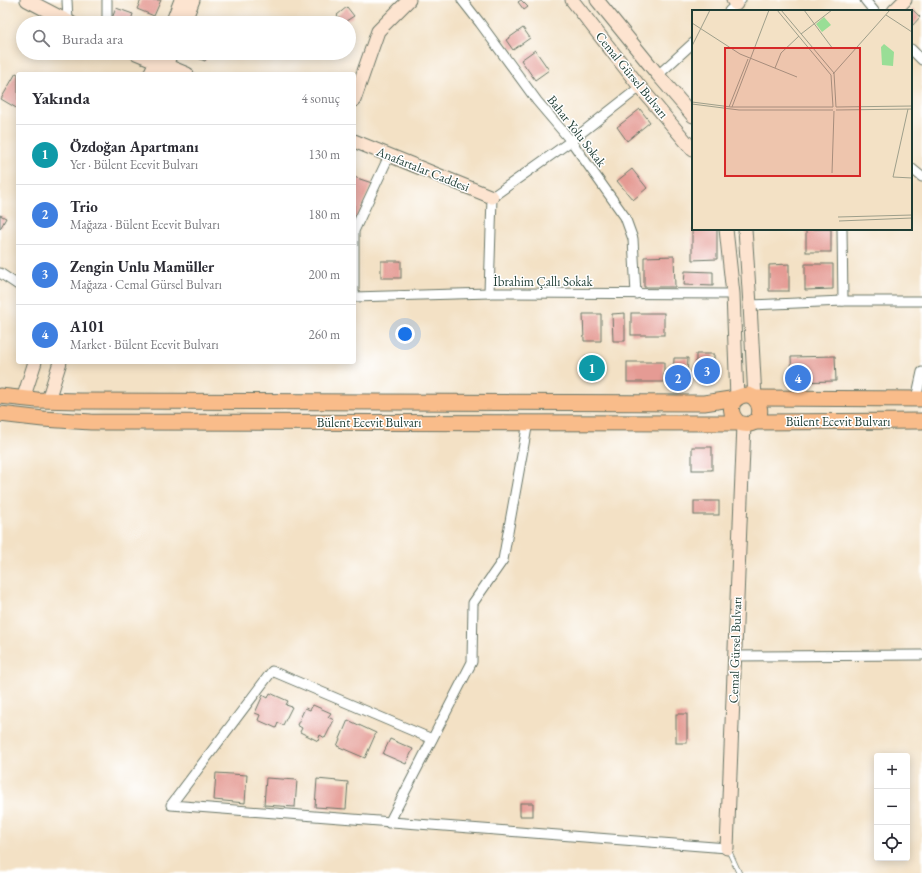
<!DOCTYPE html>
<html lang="tr">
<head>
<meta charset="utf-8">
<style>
  body { margin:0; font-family:"EB Garamond",serif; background:#f2f2f3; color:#2b2b33 }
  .controls { position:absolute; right:12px; bottom:12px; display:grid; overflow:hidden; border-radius:4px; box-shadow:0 2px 10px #0003 }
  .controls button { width:36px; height:36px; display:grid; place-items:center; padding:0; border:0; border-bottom:1px solid #e1e1e2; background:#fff; color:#2b2b33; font:20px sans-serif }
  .you { position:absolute; left:405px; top:334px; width:14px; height:14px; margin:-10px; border:3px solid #fff; border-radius:50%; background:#1a73e8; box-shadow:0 0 0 6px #1a73e833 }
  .badge { display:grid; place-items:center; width:26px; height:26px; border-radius:50%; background:#db2777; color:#fff; font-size:13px; font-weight:700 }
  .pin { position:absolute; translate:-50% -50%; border:2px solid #fff; box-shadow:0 1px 4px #0006 }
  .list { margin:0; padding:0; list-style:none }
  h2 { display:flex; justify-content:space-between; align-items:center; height:52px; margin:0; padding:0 16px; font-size:17px }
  h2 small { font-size:13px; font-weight:400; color:#7c7c81 }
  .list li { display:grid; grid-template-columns:26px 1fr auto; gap:12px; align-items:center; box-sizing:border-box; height:60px; padding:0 16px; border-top:1px solid #e1e1e2 }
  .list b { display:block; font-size:15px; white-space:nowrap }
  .list p { margin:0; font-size:13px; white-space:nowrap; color:#7c7c81 }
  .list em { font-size:13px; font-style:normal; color:#7c7c81 }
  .icon { flex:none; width:22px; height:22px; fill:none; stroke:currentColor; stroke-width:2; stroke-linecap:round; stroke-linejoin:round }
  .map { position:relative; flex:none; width:922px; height:873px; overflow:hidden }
  .search { position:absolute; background:#fff; box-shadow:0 2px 10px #0003; left:16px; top:16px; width:340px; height:44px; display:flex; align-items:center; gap:10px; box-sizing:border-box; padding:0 14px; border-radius:22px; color:#7c7c81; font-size:15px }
  .panel { position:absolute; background:#fff; box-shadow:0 2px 10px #0003; left:16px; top:72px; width:340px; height:292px; border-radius:4px }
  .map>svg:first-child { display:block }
  .building { fill:#e59b94 }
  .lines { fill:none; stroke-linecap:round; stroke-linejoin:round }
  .lane-casing { stroke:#697667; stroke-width:6 }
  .street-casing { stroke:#697667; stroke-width:11 }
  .secondary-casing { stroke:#697667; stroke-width:15 }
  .primary-casing { stroke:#697667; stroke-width:17 }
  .lane { stroke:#fff; stroke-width:4.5 }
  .street { stroke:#fff; stroke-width:9 }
  .secondary { stroke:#fde4d0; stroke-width:13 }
  .primary { stroke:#f9bc8a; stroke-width:15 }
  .labels { text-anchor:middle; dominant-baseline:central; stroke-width:3; stroke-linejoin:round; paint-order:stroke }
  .street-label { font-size:13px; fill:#1f3d34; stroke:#fff }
  .inset-road { fill:none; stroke:#9e9f8b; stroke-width:1 }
  .view { fill:#d62828; fill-opacity:0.15; stroke:#d62828; stroke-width:2 }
  .inset-edge { fill:none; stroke:#1f3d34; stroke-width:2 }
</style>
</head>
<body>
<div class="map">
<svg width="922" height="873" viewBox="0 0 922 873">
  <rect width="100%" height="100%" fill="#fff"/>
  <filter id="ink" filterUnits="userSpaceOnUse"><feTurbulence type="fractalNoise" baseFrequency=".025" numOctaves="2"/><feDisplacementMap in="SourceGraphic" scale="8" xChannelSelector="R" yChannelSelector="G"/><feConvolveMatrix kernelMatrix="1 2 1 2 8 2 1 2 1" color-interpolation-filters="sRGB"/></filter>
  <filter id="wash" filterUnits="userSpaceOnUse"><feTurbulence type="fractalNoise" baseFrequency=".012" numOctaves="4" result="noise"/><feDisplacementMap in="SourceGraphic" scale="16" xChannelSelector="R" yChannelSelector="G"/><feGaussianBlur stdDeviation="0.9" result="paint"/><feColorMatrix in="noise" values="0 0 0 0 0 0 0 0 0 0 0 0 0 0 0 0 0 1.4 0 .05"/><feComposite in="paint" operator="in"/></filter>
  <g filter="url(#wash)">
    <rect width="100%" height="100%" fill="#f3e1c5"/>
    <g id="blocks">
      <!-- building -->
      <g class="building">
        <polygon points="141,0 161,0 154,16 137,9"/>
        <polygon points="521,0 528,7 524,10 518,2"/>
        <polygon points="347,7 354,16 343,23 337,15"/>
        <polygon points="116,8 133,14 130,23 115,23 111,21"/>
        <polygon points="912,9 920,17 913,25 911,24"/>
        <polygon points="523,28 530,38 513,50 506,40"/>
        <polygon points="535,50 549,70 535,80 521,60"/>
        <polygon points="185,53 209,53 205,61"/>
        <polygon points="16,73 18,74 18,109 1,99"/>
        <polygon points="640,109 650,122 627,141 617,127"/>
        <polygon points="632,169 647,188 633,200 617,181"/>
        <polygon points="354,177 372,183 354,225"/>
        <polygon points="0,215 6,218 0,229"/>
        <polygon points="692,229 717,229 717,259 692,260"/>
        <rect x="806" y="229" width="25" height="23"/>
        <polygon points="674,256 675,287 644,287 644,257"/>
        <rect x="381" y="261" width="20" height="17"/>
        <polygon points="789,264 789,291 769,291 769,265"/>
        <polygon points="805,264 833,264 833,289 805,290"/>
        <polygon points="685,271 713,272 713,286 684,285"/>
        <polygon points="625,313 625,341 613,341 612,314"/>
        <rect x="631" y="313" width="33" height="22"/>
        <polygon points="583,314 601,314 601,341 584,341"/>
        <polygon points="696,354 714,354 714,369 707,378 696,378"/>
        <polygon points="598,355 599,380 585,380 585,356"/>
        <polygon points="835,356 836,381 792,382 791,357"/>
        <polygon points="674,358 688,358 687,381 673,381"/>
        <rect x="627" y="362" width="37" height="20"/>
        <rect x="692" y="447" width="20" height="23"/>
        <rect x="694" y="501" width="25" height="14"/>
        <polygon points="270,693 288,701 286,705 292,707 283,725 278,723 276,728 258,720 260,715 255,713 263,695 268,698"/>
        <polygon points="313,705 331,713 328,717 334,720 325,738 320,735 318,741 300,732 302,728 297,725 305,708 310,710"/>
        <rect x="676" y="714" width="11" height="29"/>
        <polygon points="348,720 376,733 365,758 337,746"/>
        <polygon points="390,739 413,749 406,764 383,754"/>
        <polygon points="216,773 247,775 245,803 214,800"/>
        <polygon points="266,778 297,780 295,807 264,805"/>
        <polygon points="317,779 348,782 346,809 315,807"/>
        <rect x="520" y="803" width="13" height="13"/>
      </g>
    </g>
  </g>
  <g filter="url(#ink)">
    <use href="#blocks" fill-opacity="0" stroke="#697667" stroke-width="1"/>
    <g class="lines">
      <!-- lane casing -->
      <g class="lane-casing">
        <polyline id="lane" points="728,849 739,873"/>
      </g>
      <!-- street casing -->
      <g class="street-casing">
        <g id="street">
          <polyline points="67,0 68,21"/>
          <polyline points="462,0 480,23 537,101 571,141 625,217 633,239 636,294"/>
          <polyline points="865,0 874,11"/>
          <polyline points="729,11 741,0"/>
          <polyline points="106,23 107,17 107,0"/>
          <polyline points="911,49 922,60"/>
          <polyline points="658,75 693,43"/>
          <polyline points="911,168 922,177"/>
          <polyline points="842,229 843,301"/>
          <polyline points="0,273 18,285"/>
          <polyline points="489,293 492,197 571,141 640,87"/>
          <polyline points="354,297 489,293 733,294"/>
          <polyline points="354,297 354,231 389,156"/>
          <polyline points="750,305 843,301 922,301"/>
          <polyline points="916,399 922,372"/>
          <polyline points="734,656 922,655"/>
          <polyline points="432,739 272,671 171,805 727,848"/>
          <polyline points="389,823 472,662 473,603 503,560 528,422"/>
        </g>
      </g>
      <!-- secondary casing -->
      <g class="secondary-casing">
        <g id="secondary">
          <polyline points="27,0 71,23"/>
          <polyline points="572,0 640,87 693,150"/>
          <polyline points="597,0 658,75 693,116"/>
          <polyline points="733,0 736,4"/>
          <polyline points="894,11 905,0"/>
          <polyline points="172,23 181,0"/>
          <polyline points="184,23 193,0"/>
          <polyline points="136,53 187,74"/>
          <polyline points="150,74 159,55"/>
          <polyline points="163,74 171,53"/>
          <polyline points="354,100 378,31 409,0"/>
          <polyline points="354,141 492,197"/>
          <polyline points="726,229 733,294 737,398"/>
          <polyline points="745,229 750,305 755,398"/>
          <polyline points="23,399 35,362"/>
          <polyline points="48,400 60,362"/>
          <polyline points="727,848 744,424"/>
        </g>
      </g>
      <!-- primary casing -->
      <g class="primary-casing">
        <g id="primary">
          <polyline points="0,396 37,400 80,401 704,403 737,398"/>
          <polyline points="755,398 922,399"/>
          <path d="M0,414L43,419L91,422L739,423C770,433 763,385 739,397C728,403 730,416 739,423"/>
          <polyline points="753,422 922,421"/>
        </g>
      </g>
      <!-- lane -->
      <use href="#lane" class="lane"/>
      <!-- street -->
      <use href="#street" class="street"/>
      <!-- secondary -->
      <use href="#secondary" class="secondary"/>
      <!-- primary -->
      <use href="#primary" class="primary"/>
    </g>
  </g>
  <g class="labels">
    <!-- street labels -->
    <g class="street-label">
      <text transform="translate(632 75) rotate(51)">Cemal Gürsel Bulvarı</text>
      <text transform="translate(577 131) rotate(52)">Bahar Yolu Sokak</text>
      <text transform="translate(423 169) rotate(22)">Anafartalar Caddesi</text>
      <text x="543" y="281">İbrahim Çallı Sokak</text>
      <text x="838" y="421">Bülent Ecevit Bulvarı</text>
      <text x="369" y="422">Bülent Ecevit Bulvarı</text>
      <text transform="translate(735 650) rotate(-88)">Cemal Gürsel Bulvarı</text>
    </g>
  </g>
  <!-- overview -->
  <g transform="translate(692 10)">
    <rect width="220" height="220" fill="#f3e1c5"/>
    <path d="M132,7L139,15L130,22L124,14ZM192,34L202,42L201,56L190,55L189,37Z" fill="#99de96"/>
    <path class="inset-road" d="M85,0L139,65L141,97M89,0L142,63L144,97M112,0L141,39M194,5L220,22M0,13L48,44L105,67M109,24L140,0M0,36L18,0M83,58L89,43L107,26M141,64L198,0M0,92L39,97H141M0,94L47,100H141M37,97L56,49M40,97L77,0M144,97L220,96M216,99L201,167L220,168M144,100L220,99M140,163L142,101M146,207L220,205M147,211L220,208"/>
    <path class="view" d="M33,38H168V166H33Z"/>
    <rect width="220" height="220" class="inset-edge"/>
  </g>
</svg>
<div class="controls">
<button>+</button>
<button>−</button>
<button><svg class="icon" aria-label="locate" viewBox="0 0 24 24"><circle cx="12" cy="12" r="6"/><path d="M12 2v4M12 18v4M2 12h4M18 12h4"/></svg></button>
</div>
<div class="you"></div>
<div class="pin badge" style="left:592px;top:368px;background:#0f9aa8">1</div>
<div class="pin badge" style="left:678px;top:378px;background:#3f7fe0">2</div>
<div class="pin badge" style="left:707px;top:371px;background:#3f7fe0">3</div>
<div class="pin badge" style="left:798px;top:378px;background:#3f7fe0">4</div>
<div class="search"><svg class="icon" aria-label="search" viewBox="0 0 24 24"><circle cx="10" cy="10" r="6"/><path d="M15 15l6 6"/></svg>Burada ara</div>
<section class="panel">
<h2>Yakında<small>4 sonuç</small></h2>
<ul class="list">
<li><span class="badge" style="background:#0f9aa8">1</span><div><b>Özdoğan Apartmanı</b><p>Yer · Bülent Ecevit Bulvarı</p></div><em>130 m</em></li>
<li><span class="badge" style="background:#3f7fe0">2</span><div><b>Trio</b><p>Mağaza · Bülent Ecevit Bulvarı</p></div><em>180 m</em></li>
<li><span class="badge" style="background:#3f7fe0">3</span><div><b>Zengin Unlu Mamüller</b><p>Mağaza · Cemal Gürsel Bulvarı</p></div><em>200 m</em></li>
<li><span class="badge" style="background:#3f7fe0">4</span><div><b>A101</b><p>Market · Bülent Ecevit Bulvarı</p></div><em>260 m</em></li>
</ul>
</section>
</div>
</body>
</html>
